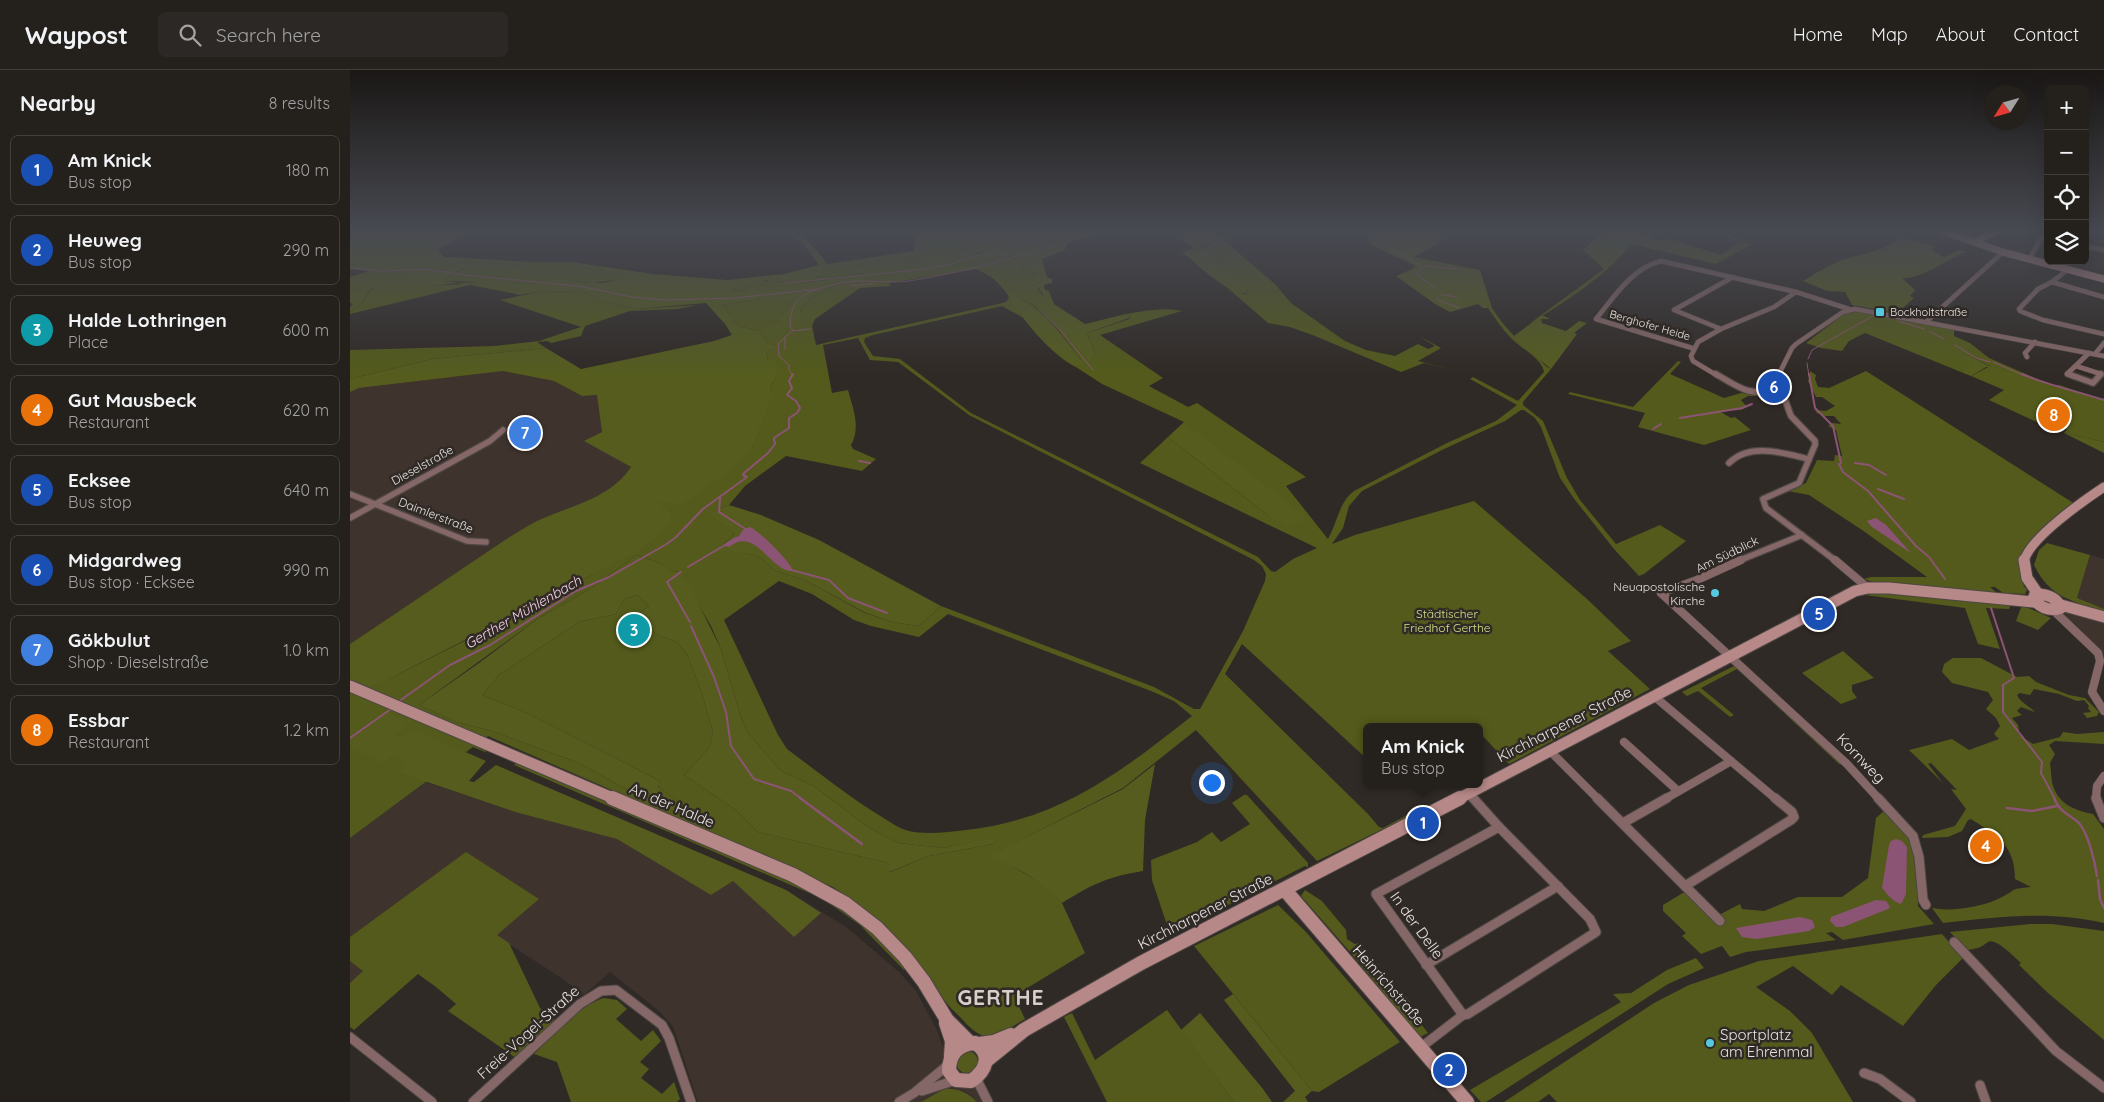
<!DOCTYPE html>
<html lang="en">
<head>
<meta charset="utf-8">
<style>
  body { margin:0; font-family:Quicksand,sans-serif; background:#2c2825; color:#f1f3f6 }
  .controls { position:absolute; right:15px; top:15px; display:grid; overflow:hidden; border-radius:8px; box-shadow:0 5px 20px #0002 }
  .controls button { width:45px; height:45px; display:grid; place-items:center; padding:0; border:0; border-bottom:1px solid #413e3b; background:#24201c; color:#f1f3f6; font:25px sans-serif }
  .compass { position:absolute; left:1634px; top:15px; width:45px; height:45px; border-radius:50%; background:#24201c; box-shadow:0 5px 20px #0002; rotate:233deg }
  .you { position:absolute; left:861px; top:712px; width:18px; height:18px; margin:-12px; border:4px solid #fff; border-radius:50%; background:#1a73e8; box-shadow:0 0 0 8px #1a73e833 }
  .badge { display:grid; place-items:center; width:32px; height:32px; border-radius:50%; background:#0b8043; color:#fff; font-size:16px; font-weight:700 }
  .pin { position:absolute; translate:-50% -50%; border:2px solid #fff; box-shadow:0 1px 5px #0006 }
  .popup { position:absolute; left:1013px; top:653px; width:120px; height:65px; box-sizing:border-box; display:grid; place-content:center; border-radius:8px; background:#24201c; filter:drop-shadow(0 1px 4px #0005); font-size:16px; white-space:nowrap; color:#a3a3a3 }
  .popup b { font-size:19px; color:#f1f3f6 }
  .popup::after { content:''; position:absolute; left:50%; top:100%; margin-left:-10px; border:10px solid transparent; border-top-color:#24201c }
  .list { margin:0; padding:0; list-style:none }
  h2 { display:flex; justify-content:space-between; align-items:center; height:65px; margin:0; padding:0 20px; font-size:21px }
  h2 small { font-size:16px; font-weight:400; color:#a3a3a3 }
  .list li { display:grid; grid-template-columns:32px 1fr auto; gap:15px; align-items:center; box-sizing:border-box; height:70px; margin:0 10px 10px; padding:0 10px; border:1px solid #413e3b; border-radius:8px }
  .list b { display:block; font-size:19px; white-space:nowrap }
  .list p { margin:0; font-size:16px; white-space:nowrap; color:#a3a3a3 }
  .list em { font-size:16px; font-style:normal; color:#a3a3a3 }
  .icon { flex:none; width:28px; height:28px; fill:none; stroke:currentColor; stroke-width:2; stroke-linecap:round; stroke-linejoin:round }
  .map { position:relative; flex:none; width:1754px; height:1032px; overflow:hidden }
  header { display:flex; align-items:center; gap:30px; box-sizing:border-box; height:70px; padding:0 25px; background:#24201c; border-bottom:1px solid #413e3b }
  header strong { font-size:24px }
  nav { display:flex; gap:28px; margin-inline-start:auto; font-size:18px }
  .search { width:350px; height:45px; background:#2c2825; display:flex; align-items:center; gap:12px; box-sizing:border-box; padding:0 18px; border-radius:8px; color:#a3a3a3; font-size:19px }
  main { display:flex }
  aside { flex:1; background:#24201c }
  .map>svg:first-child { display:block }
  .built { fill:#3f332d }
  .green { fill:#535a1b; fill-rule:evenodd }
  .forest { fill:#555c1e }
  .water { fill:#8c5474 }
  .lines { fill:none; stroke-linecap:round; stroke-linejoin:round }
  .stream-far2 { stroke:#8c5474; stroke-width:1 }
  .stream-far1 { stroke:#8c5474; stroke-width:2 }
  .stream { stroke:#8c5474; stroke-width:2.5 }
  .street-far3-casing { stroke:#4d4744; stroke-width:5.5 }
  .street-far2-casing { stroke:#4d4744; stroke-width:8 }
  .street-far1-casing { stroke:#4d4744; stroke-width:9 }
  .street-casing { stroke:#4d4744; stroke-width:11 }
  .secondary-far3-casing { stroke:#4d4744; stroke-width:8 }
  .secondary-far2-casing { stroke:#4d4744; stroke-width:11 }
  .secondary-far1-casing { stroke:#4d4744; stroke-width:13 }
  .secondary-casing { stroke:#4d4744; stroke-width:16 }
  .street-far3 { stroke:#856767; stroke-width:4.5 }
  .street-far2 { stroke:#856767; stroke-width:5.5 }
  .street-far1 { stroke:#856767; stroke-width:8 }
  .street { stroke:#856767; stroke-width:9 }
  .secondary-far3 { stroke:#b78888; stroke-width:7 }
  .secondary-far2 { stroke:#b78888; stroke-width:9 }
  .secondary-far1 { stroke:#b78888; stroke-width:11 }
  .secondary { stroke:#b78888; stroke-width:14 }
  .poi-dot { fill:#56c9e1; stroke:#302a26; stroke-width:2 }
  .labels { text-anchor:middle; dominant-baseline:central; stroke-width:5; stroke-linejoin:round; paint-order:stroke }
  .far-poi-label { font-size:11px; fill:#e6e1df; stroke:#302a26; text-anchor:start }
  .far-street-label { font-size:11px; fill:#e6e1df; stroke:#302a26 }
  .street-label { font-size:12px; fill:#e6e1df; stroke:#302a26 }
  .poi-label { font-size:12px; fill:#e6e1df; stroke:#302a26; text-anchor:end }
  .park-label { font-size:12px; fill:#d3e186; stroke:#302a26 }
  .water-label { font-size:14px; font-style:italic; fill:#f6d2e5; stroke:#302a26 }
  .near-street-label { font-size:15px; fill:#e6e1df; stroke:#302a26 }
  .near-poi-label { font-size:15px; fill:#e6e1df; stroke:#302a26; text-anchor:start }
  .near-district-label { font-size:21px; font-weight:bold; letter-spacing:1px; fill:#d8cfcb; stroke:#302a26 }
</style>
</head>
<body>
<header>
<strong>Waypost</strong>
<div class="search"><svg class="icon" aria-label="search" viewBox="0 0 24 24"><circle cx="10" cy="10" r="6"/><path d="M15 15l6 6"/></svg>Search here</div>
<nav><a>Home</a><a>Map</a><a>About</a><a>Contact</a></nav>
</header>
<main>
<aside>
<h2>Nearby<small>8 results</small></h2>
<ul class="list">
<li><span class="badge" style="background:#1a4fb4">1</span><div><b>Am Knick</b><p>Bus stop</p></div><em>180 m</em></li>
<li><span class="badge" style="background:#1a4fb4">2</span><div><b>Heuweg</b><p>Bus stop</p></div><em>290 m</em></li>
<li><span class="badge" style="background:#0f9aa8">3</span><div><b>Halde Lothringen</b><p>Place</p></div><em>600 m</em></li>
<li><span class="badge" style="background:#e8710a">4</span><div><b>Gut Mausbeck</b><p>Restaurant</p></div><em>620 m</em></li>
<li><span class="badge" style="background:#1a4fb4">5</span><div><b>Ecksee</b><p>Bus stop</p></div><em>640 m</em></li>
<li><span class="badge" style="background:#1a4fb4">6</span><div><b>Midgardweg</b><p>Bus stop · Ecksee</p></div><em>990 m</em></li>
<li><span class="badge" style="background:#3f7fe0">7</span><div><b>Gökbulut</b><p>Shop · Dieselstraße</p></div><em>1.0 km</em></li>
<li><span class="badge" style="background:#e8710a">8</span><div><b>Essbar</b><p>Restaurant</p></div><em>1.2 km</em></li>
</ul>
</aside>
<div class="map">
<svg width="1754" height="1032" viewBox="0 0 1754 1032">
  <rect width="100%" height="100%" fill="#302a26"/>
  <!-- built -->
  <g class="built">
    <polygon points="153,301 204,311 232,326 248,325 252,362 235,371 281,397 274,407 254,423 158,468 0,574 0,322 9,318"/>
    <polygon points="1740,485 1754,489 1754,591 1749,580 1711,544 1714,540 1728,542 1727,528"/>
    <polygon points="76,712 165,742 214,755 360,788 436,820 496,857 549,902 566,921 587,960 594,980 594,995 624,1014 634,1032 627,1032 619,1024 612,1020 599,1019 594,1019 571,1032 348,1032 323,956 309,941 260,902 234,925 213,909 131,856 0,943 0,768"/>
  </g>
  <!-- green -->
  <g class="green">
    <path d="M0,160H125L88,179L99,194L108,195L100,200L62,198L53,206L84,216L125,213L111,211L92,212C99,205 110,201 119,196L104,193L107,191L172,195H225L275,206L265,210L243,213L216,210L190,211L161,223L120,215L0,244V242L10,235L24,216L0,221V207L19,201L0,199Z"/>
    <path d="M560,160H609L627,184L640,180L643,175L630,170L619,160H756L738,161L727,169L696,176C692,186 681,186 673,192L681,198L682,204H688L691,211L689,214L676,217H687L716,264L740,291L745,284L737,263L779,249L781,246L776,244C795,241 814,237 832,241L750,265L813,308L799,316L838,337L847,333L956,407L936,416L978,469C987,453 989,432 1004,421L1097,373L1146,351L1167,335L1120,309L1123,307L1168,331L1194,302C1192,288 1170,278 1161,268C1152,259 1145,248 1138,238H1142C1155,258 1168,271 1186,286C1192,291 1194,296 1201,299L1173,332V335L1193,351L1217,408L1230,430L1266,474L1310,455L1336,471L1294,504L1289,506L1264,479L1225,430L1210,408L1191,357L1185,348L1174,340H1171L1155,351L1094,379L1012,421L999,436L993,458L982,474L1005,465L1124,431L1237,529L1281,571L1258,581L1300,619L1159,694L1129,662V657L1122,655L1117,657H1017V689L892,574L875,604L1018,744L1029,757L1033,758L1068,739L1070,741L967,791L846,660L773,718L637,787L654,791L694,815L712,833L735,883L664,926L675,949C665,955 649,966 636,966C625,965 616,953 609,946C589,928 576,903 559,882C538,856 511,836 483,817L138,666L127,674L138,680L135,682L123,677L0,768V620L41,608L197,529L301,472L307,432L402,379L422,325L420,318L427,305L418,290L416,282L426,276L417,273L410,261L389,256L372,235L410,229H445L424,255L452,241L451,238C467,220 496,208 519,212L515,205L450,213H439L421,217L412,215L381,222V219L412,211L430,212L462,206L480,207L513,203L511,200L574,191L473,204L463,201L576,184ZM627,199L644,209L656,222L667,219L669,228C697,239 716,270 733,293L726,297L752,314L834,352L920,447L818,367L790,393L967,478L943,489L925,502L921,501L908,487L621,343L550,289L523,286L514,272L515,268L523,265L652,236L677,250L659,227L656,232L648,234L466,275L462,256L465,249L510,218L541,216L539,213ZM508,268L520,290L548,292L619,345L904,490L912,496L916,504L915,511L893,561L850,639H844L804,617L591,536L569,556L542,552L515,543L457,511L424,500L411,488L400,484L368,479L385,464L359,444L379,435L395,416L436,386L512,401L526,389L503,379L501,375C511,357 503,339 498,320L482,323L473,275ZM287,485L312,494L318,501L329,502L361,556L371,579L391,648L398,663L430,700L465,717L518,757L548,773L593,778L647,768L643,774L579,786L540,802L538,793L408,762L386,740L334,705L360,677L363,662L352,624L337,584L327,572L306,564L287,545L299,536L287,525L274,529L266,544L229,552L150,604L132,625L179,644L310,711L308,717L337,738L336,746L299,732L229,693L142,661L106,652L69,635L189,548L240,519ZM429,511L462,524L504,550L521,556L569,567L598,544L801,621L824,631L842,646C771,702 709,750 616,760C598,762 577,765 559,761C550,759 540,752 532,747C499,727 468,702 437,679L428,665L374,550Z"/>
    <polygon points="840,160 864,160 874,168 897,160 875,171 925,214 941,233 995,271 1016,280 1045,286 1068,274 1078,279 1085,276 1067,265 1091,278 1068,291 1104,300 1074,293 1051,302 965,266 940,257 918,253 874,215 894,224 898,223 893,214 853,177 844,179 841,176 853,177 873,170 863,173"/>
    <path d="M1256,160H1295L1292,163L1304,167L1303,169L1312,171L1316,168L1371,185L1389,172L1361,160H1367L1401,175L1366,194L1281,174C1253,209 1216,231 1179,254L1254,199L1233,180Z"/>
    <polygon points="192,221 234,222 255,231 286,239 348,235 328,239 280,241 235,256 231,266 201,273 197,271 187,272 196,278 82,289 0,309 0,280 144,276 189,271 231,257 150,230"/>
    <polygon points="1507,241 1604,259 1604,266 1620,273 1639,288 1701,315 1709,315 1751,329 1754,328 1754,372 1714,363 1717,359 1687,352 1639,330 1654,320 1621,306 1640,296 1618,285 1614,286 1623,295 1611,302 1515,263 1499,271 1492,281 1471,278 1456,273 1494,244"/>
    <polygon points="1328,291 1331,292 1320,304 1374,328 1391,323 1414,324 1414,326 1398,326 1391,330 1397,337 1391,340 1369,341 1381,348 1385,347 1401,360 1354,375 1288,357 1295,343 1218,324 1220,322 1283,337"/>
    <polygon points="1460,301 1466,305 1465,309 1468,317 1479,318 1516,301 1725,434 1672,485 1669,497 1676,515 1673,515 1677,520 1675,524 1653,523 1645,517 1640,517 1647,523 1525,513 1514,509 1521,507 1577,507 1515,462 1459,425 1438,421 1456,413 1467,390 1484,391 1485,385 1492,386 1486,360 1478,356 1482,353 1491,354 1484,346 1475,346 1467,343 1465,340 1476,341 1485,336 1472,327 1466,327 1458,311 1460,306"/>
    <path d="M1697,473L1740,485L1727,528L1754,539V542C1721,530 1700,528 1684,495L1689,480Z"/>
    <polygon points="1527,522 1661,534 1659,539 1636,538 1650,579 1628,574 1615,538 1515,525"/>
    <polygon points="1672,535 1701,548 1688,560 1666,551"/>
    <polygon points="1493,581 1524,608 1502,615 1502,621 1507,628 1491,634 1452,603"/>
    <path d="M1603,588H1631L1667,607L1679,606L1686,612L1719,625L1735,628L1749,642L1747,646L1737,648L1733,643L1741,642L1738,638L1739,636L1734,630L1727,631L1709,624L1684,619L1680,625L1670,623L1667,625C1671,633 1679,636 1685,642L1671,637L1667,641L1672,645L1662,648L1668,655L1669,661L1667,662L1672,667L1683,674L1710,667L1713,662L1727,664L1754,662V674L1705,671L1699,675L1705,684L1700,693C1701,699 1701,706 1702,712C1707,734 1724,740 1743,744L1754,759V853C1700,840 1647,847 1593,853L1582,838C1601,842 1634,837 1652,827C1669,818 1660,819 1681,817L1665,809C1665,775 1647,766 1621,749L1618,750L1612,761L1598,767L1572,768L1573,765L1605,756L1616,739L1601,719L1607,720L1581,693L1578,694L1593,713L1559,680L1602,669L1619,680L1649,669L1644,664L1650,656L1646,648L1636,639L1643,630L1638,622L1602,613L1592,602L1594,594Z"/>
    <polygon points="1386,595 1495,694 1559,765 1564,778 1567,803 1568,836 1584,854 1493,870 1482,862 1476,863 1486,870 1396,882 1380,887 1372,876 1351,884 1332,866 1336,863 1313,841 1313,835 1336,821 1363,848 1390,834 1392,839 1414,841 1448,827 1492,827 1518,808 1526,748 1534,741 1494,695 1489,694 1387,599 1351,618 1384,645 1380,647 1348,621 1337,626 1332,622"/>
    <polygon points="167,692 448,813 514,853 557,898 554,900 510,855 473,829 164,695"/>
    <polygon points="894,725 897,725 958,793 958,797 955,796 823,863 819,861 802,810 801,790 847,772 862,762 871,772 900,754 882,733"/>
    <polygon points="116,782 189,829 147,865 159,873 190,938 206,951 166,988 98,941 106,934 86,917 68,904 4,960 0,957 0,913 13,901 0,891 0,867"/>
    <polygon points="955,820 972,831 996,860 997,869 1005,874 1009,873 1017,888 1028,901 1058,929 1065,940 1065,951 1071,954 1078,963 1070,967 1001,883 951,826"/>
    <polygon points="928,835 956,862 1050,972 969,1022 962,1021 844,876"/>
    <path d="M1680,854H1702L1754,861V970L1698,923L1669,895L1671,893C1665,888 1646,867 1638,872C1630,878 1626,879 1616,880L1600,862Z"/>
    <polygon points="1592,864 1613,888 1586,915 1553,956 1491,915 1482,925 1443,896 1406,917 1440,941 1462,963 1503,1032 1207,1032 1199,1024 1188,1032 1154,1032 1304,933 1339,915 1409,891"/>
    <polygon points="1346,888 1354,898 1318,914 1136,1032 1131,1032 1120,1020 1271,932 1263,924 1281,923 1317,900"/>
    <path d="M254,928L267,930L277,939L266,949L291,971L303,960L311,971L290,992L299,999L291,1008L312,1024L324,1012L330,1029L327,1032H221L207,992L184,984C203,966 229,935 254,928Z"/>
    <polygon points="817,940 884,1032 757,1032 714,947 722,943 745,990"/>
    <circle cx="617" cy="992" r="11"/>
    <path d="M594,1019C608,1018 617,1022 627,1032H571Z"/>
  </g>
  <!-- forest -->
  <g class="forest">
    <path d="M432,160C452,160 466,179 477,194L564,181L565,169L577,184L465,201L473,204L580,188L526,201L522,199L512,200L513,203L480,207L462,206L452,209L418,213L417,210L381,219L382,222L412,215L421,217L434,213H450L515,205L520,212C496,208 468,219 451,238L452,248L426,262L424,255L445,229H410L372,235L389,256L410,261L417,273L427,276L416,282L418,290L426,291L427,305L420,318L423,325L402,379L383,399L333,434L308,432L322,444L320,454L301,472L286,482L41,608L16,618L0,610V574L158,468C167,463 175,457 185,452C218,436 259,430 281,397L234,371L252,362L247,325L232,326L204,311L153,301L9,318L0,322V309L82,289L196,278L231,299L364,271L382,265L375,254L356,233L286,239L255,231L234,222L192,221L169,225L161,223C173,218 185,211 198,210C224,207 247,221 274,206L225,195H172L108,191L105,193L120,195C111,200 99,204 93,212L127,213L120,215L107,213L84,216L69,214L52,206L62,198L100,200L107,195L99,194L93,187H98L181,192H222L303,204L377,210L434,204L469,195L454,175Z"/>
    <polygon points="609,160 619,160 625,166 633,168 631,170 643,175 651,182 649,185 640,180 608,187 605,183 623,180"/>
    <polygon points="756,160 764,160 717,173 715,180 692,189 697,207 702,209 702,213 694,215 695,220 699,221 704,234 735,254 776,244 781,246 779,248 737,263 745,284 740,292 691,238 688,233 693,225 688,217 675,217 689,214 691,211 684,209 688,204 680,203 680,198 672,192 694,181 696,176 727,169 738,161"/>
    <path d="M814,160H840L863,173C840,181 832,171 814,160Z"/>
    <polygon points="1011,160 1102,160 1098,168 1064,187 1130,200 1142,238 1133,238 1128,234 1100,242 1085,234 1046,206 1060,200 1066,196 1022,175 1019,168"/>
    <path d="M1549,168L1586,176L1582,180L1594,187L1609,180L1616,182C1598,189 1570,210 1552,208L1565,220L1560,226L1564,228L1547,243L1502,235L1495,222L1477,221L1453,211C1466,203 1480,194 1495,189C1514,183 1533,182 1549,168Z"/>
    <path d="M853,177L893,214L898,223C879,226 847,194 832,182Z"/>
    <polygon points="24,215 10,235 0,242 0,237 3,234 0,233 0,221"/>
    <path d="M667,219L669,228C697,240 716,271 734,294L726,297C700,284 670,247 656,222Z"/>
    <polygon points="1192,245 1200,249 1191,249 1192,253 1216,261 1229,251 1237,253 1224,263 1227,264 1201,299 1168,272 1164,266"/>
    <polygon points="1618,285 1641,297 1636,297 1621,306 1611,302 1622,295 1613,286"/>
    <polygon points="834,352 958,448 938,458 920,447 818,367"/>
    <polygon points="1714,363 1754,372 1754,383"/>
    <polygon points="379,435 411,445 469,470 591,536 569,556 542,552 516,543 457,511 424,500 411,488 400,484 367,480 385,464 358,444"/>
    <polygon points="287,485 312,494 319,501 329,502 336,509 371,579 391,648 398,663 430,700 465,717 518,757 548,773 593,778 648,767 643,774 579,786 539,802 538,793 408,762 386,740 334,705 360,677 363,662 352,624 337,584 327,572 306,564 287,545 299,536 287,525 274,529 266,544 229,552 150,604 132,625 179,644 310,711 308,717 337,738 336,746 299,732 229,693 142,661 106,652 69,635 129,593 189,548 240,519"/>
    <polygon points="35,641 52,648 58,654 45,665 50,668 63,659 136,691 119,711 124,712 146,695 436,820 471,843 444,867 383,811 361,825 267,769 165,742 48,702 58,694 43,686 32,693 0,678 0,666"/>
    <path d="M805,694L795,750L793,801C757,807 743,814 712,833C691,812 666,794 636,787L773,719Z"/>
    <polygon points="883,924 962,1021 955,1027 958,1032 933,1032 945,1021 874,930"/>
    <polygon points="850,943 913,1019 922,1032 884,1032 831,960"/>
  </g>
  <!-- water -->
  <g class="water">
    <polygon points="1526,448 1536,455 1561,483 1522,457 1517,451"/>
    <path d="M400,457C409,461 440,491 443,501C420,502 406,455 379,477L373,475L384,468L389,466L393,460Z"/>
    <path d="M1546,769L1552,771L1557,777L1556,824L1551,834C1542,831 1538,825 1532,818L1539,775L1541,771Z"/>
    <polygon points="1526,830 1536,831 1540,837 1538,839 1493,857 1486,857 1480,851 1481,847"/>
    <polygon points="1450,847 1462,850 1465,857 1459,861 1406,869 1392,867 1386,858"/>
  </g>
  <g class="lines">
    <!-- stream-far2 -->
    <g class="stream-far2">
      <polyline points="629,160 643,177 656,188"/>
      <polyline points="843,160 864,174"/>
      <polyline points="1059,160 1063,161"/>
      <polyline points="1609,160 1614,164"/>
      <polyline points="1630,160 1632,160"/>
      <polyline points="845,162 853,162"/>
      <polyline points="0,166 15,160"/>
      <polyline points="1020,167 1073,197 1066,204 1086,219"/>
      <polyline points="863,169 865,175"/>
      <polyline points="664,176 715,160"/>
      <polyline points="660,187 670,199"/>
      <polyline points="1074,196 1109,199"/>
      <polyline points="0,198 32,201 76,199 114,205 229,216 282,227 315,230 385,228 470,219"/>
      <polyline points="436,210 436,213 568,200 597,195 643,181"/>
      <polyline points="501,216 526,213"/>
      <polyline points="1092,225 1107,227"/>
      <polyline points="1088,227 1088,230 1109,238"/>
      <polyline points="689,239 711,261 743,300"/>
      <polyline points="1536,247 1541,249"/>
      <polyline points="1548,251 1574,259"/>
      <polyline points="443,261 461,259"/>
      <polyline points="1579,261 1594,269"/>
      <polyline points="435,268 435,279"/>
      <polyline points="1605,275 1626,288 1640,292"/>
      <polyline points="1458,289 1462,280 1523,246"/>
      <polyline points="1643,292 1675,306"/>
      <polyline points="1457,293 1459,306"/>
      <path d="M443,306L439,300V295L429,286L428,274L443,260L440,257C440,241 444,230 458,223C475,215 496,211 514,211C529,211 544,213 559,211C626,201 690,179 754,160"/>
    </g>
    <!-- stream-far1 -->
    <g class="stream-far1">
      <polyline points="1459,304 1465,338 1483,356 1491,393"/>
      <path d="M1672,304C1699,316 1727,321 1754,330"/>
      <polyline points="1330,348 1392,338 1402,334"/>
      <polyline points="1303,359 1311,354"/>
      <polyline points="509,391 520,393"/>
      <polyline points="1505,393 1519,395 1536,405"/>
      <polyline points="1489,394 1493,402 1518,421 1566,476 1579,487 1595,509"/>
      <polyline points="1528,419 1554,429"/>
      <polyline points="370,428 369,442 397,460"/>
      <polyline points="338,497 375,475"/>
      <polyline points="441,500 479,510 498,528 537,543"/>
      <polyline points="331,502 317,512 340,552"/>
      <polyline points="1641,538 1664,608 1653,615 1653,642 1692,692 1691,703 1705,729"/>
      <polyline points="341,556 364,607 376,642 381,676 404,709 441,721 452,729"/>
      <polyline points="48,632 100,595 140,575 226,521 259,507 315,475 325,468 353,439 397,407 393,405 394,403 418,383 425,374 424,368 439,358 439,348 447,343 450,338 446,331 437,325 442,318 439,311 443,304"/>
      <polyline points="0,668 41,639"/>
    </g>
    <!-- stream -->
    <g class="stream">
      <polyline points="450,728 512,774"/>
      <path d="M1704,728C1709,742 1719,744 1729,753C1738,763 1745,792 1747,806"/>
      <polyline points="1657,738 1682,741 1707,736"/>
      <polyline points="1748,810 1750,829 1754,838"/>
    </g>
    <!-- street-far3 casing -->
    <g class="street-far3-casing">
      <g id="street-far3">
        <polyline points="1735,176 1754,180"/>
        <polyline points="1679,190 1690,170 1698,164"/>
        <polyline points="1717,200 1702,212 1688,219 1669,239 1670,241 1693,250 1754,264"/>
        <polyline points="1383,207 1324,240 1371,259 1424,237 1446,222"/>
        <polyline points="1702,212 1754,227"/>
        <polyline points="1576,252 1653,182"/>
        <path d="M1342,278L1246,249C1264,227 1282,198 1311,191L1446,222L1499,239"/>
        <polyline points="1745,284 1754,273"/>
        <polyline points="1677,287 1675,283 1685,272"/>
        <polyline points="1726,296 1751,304 1749,306"/>
        <polyline points="1368,306 1343,291 1341,286 1348,272 1371,259"/>
        <polyline points="1428,306 1442,278 1446,274 1493,242 1505,239 1754,286"/>
        <polyline points="1722,306 1717,304 1739,283"/>
      </g>
    </g>
    <!-- street-far2 casing -->
    <g class="street-far2-casing">
      <g id="street-far2">
        <path d="M1366,304C1393,320 1397,325 1430,321"/>
        <polyline points="1429,304 1427,308 1441,346 1465,371 1465,375 1449,413 1413,429 1416,438 1486,491"/>
        <polyline points="1718,304 1743,313 1751,304"/>
        <path d="M1379,393C1400,372 1433,383 1459,389"/>
        <polyline points="0,424 117,471 136,472"/>
        <polyline points="0,448 140,371 153,360"/>
        <polyline points="1388,491 1452,465"/>
      </g>
    </g>
    <!-- street-far1 casing -->
    <g class="street-far1-casing">
      <g id="street-far1">
        <polyline points="1485,490 1518,518"/>
        <polyline points="1311,523 1497,694 1529,729"/>
        <polyline points="1311,523 1347,510 1391,490"/>
        <polyline points="1703,540 1748,583 1750,591 1742,622 1754,641"/>
        <polyline points="1305,627 1426,729"/>
        <polyline points="1274,672 1328,721"/>
        <polyline points="1200,681 1248,729"/>
        <polyline points="1119,723 1124,729"/>
        <polyline points="1315,729 1381,691"/>
        <polyline points="1746,729 1747,716 1754,706"/>
      </g>
    </g>
    <!-- street casing -->
    <g class="street-casing">
      <g id="street">
        <polyline points="1247,728 1335,816 1441,750 1444,747 1442,742 1425,728"/>
        <polyline points="1528,728 1563,766 1569,787 1573,830 1576,835"/>
        <polyline points="1746,728 1754,748"/>
        <polyline points="1273,753 1317,728"/>
        <polyline points="1335,816 1370,851"/>
        <polyline points="1604,872 1706,981 1754,1018"/>
        <polyline points="1076,895 1208,816"/>
        <polyline points="1113,945 1026,824 1149,757"/>
        <polyline points="0,967 82,1032"/>
        <polyline points="1070,978 1113,945 1118,944 1246,862 1240,849 1149,757 1123,728"/>
        <polyline points="1514,1003 1530,1009 1561,1032"/>
        <polyline points="626,1008 638,1032"/>
        <polyline points="1630,1015 1636,1032"/>
        <polyline points="572,1021 606,1010"/>
        <polyline points="123,1032 230,934 251,921 266,920 312,955 319,968 341,1032"/>
        <polyline points="549,1032 564,1023 598,995"/>
      </g>
    </g>
    <!-- secondary-far3 casing -->
    <g class="secondary-far3-casing">
      <g id="secondary-far3">
        <polyline points="1589,160 1653,182 1754,209"/>
        <polyline points="1625,172 1648,160"/>
      </g>
    </g>
    <!-- secondary-far2 casing -->
    <g class="secondary-far2-casing">
      <path id="secondary-far2" d="M1674,491C1680,468 1733,431 1754,417"/>
    </g>
    <!-- secondary-far1 casing -->
    <g class="secondary-far1-casing">
      <g id="secondary-far1">
        <polyline points="1674,490 1677,508 1688,524"/>
        <path d="M1685,524C1696,524 1707,527 1711,538C1700,542 1691,538 1683,529Z"/>
        <polyline points="1711,535 1754,547"/>
        <polyline points="0,616 265,729"/>
        <polyline points="1108,729 1505,521 1518,518 1539,518 1684,532"/>
      </g>
    </g>
    <!-- secondary casing -->
    <g class="secondary-casing">
      <g id="secondary">
        <polyline points="262,728 443,805 496,834 527,858 555,887 574,912 597,950 620,973"/>
        <polyline points="935,820 1117,1032"/>
        <polyline points="596,953 602,971 601,986"/>
        <path d="M625,973C643,984 636,1001 621,1011L606,1010L599,1001C599,984 608,974 625,973Z"/>
        <polyline points="629,974 644,972 661,965"/>
        <polyline points="637,990 674,960 791,893 1110,728"/>
      </g>
    </g>
    <!-- street-far3 -->
    <use href="#street-far3" class="street-far3"/>
    <!-- street-far2 -->
    <use href="#street-far2" class="street-far2"/>
    <!-- street-far1 -->
    <use href="#street-far1" class="street-far1"/>
    <!-- street -->
    <use href="#street" class="street"/>
    <!-- secondary-far3 -->
    <use href="#secondary-far3" class="secondary-far3"/>
    <!-- secondary-far2 -->
    <use href="#secondary-far2" class="secondary-far2"/>
    <!-- secondary-far1 -->
    <use href="#secondary-far1" class="secondary-far1"/>
    <!-- secondary -->
    <use href="#secondary" class="secondary"/>
  </g>
  <!-- sky -->
  <linearGradient id="sky" x2="0" y2="1"><stop stop-color="#1a1715"/><stop offset="0.53" stop-color="#484a52"/><stop offset="1" stop-color="#484a52" stop-opacity="0"/></linearGradient>
  <rect width="1754" height="304" fill="url(#sky)"/>
  <!-- markers -->
  <g class="poi-dot">
    <rect x="1525" y="237" width="10" height="10" rx="2.5"/>
    <circle cx="1365" cy="523" r="5"/>
    <circle cx="1360" cy="973" r="5"/>
  </g>
  <g class="labels">
    <!-- far-poi labels -->
    <g class="far-poi-label">
      <text x="1540" y="242">Bockholtstraße</text>
    </g>
    <!-- far-street labels -->
    <g class="far-street-label">
      <text transform="translate(1300 255) rotate(16)">Berghofer Heide</text>
    </g>
    <!-- street labels -->
    <g class="street-label">
      <text transform="translate(72 395) rotate(-29)">Dieselstraße</text>
      <text transform="translate(86 445) rotate(21)">Daimlerstraße</text>
      <text transform="translate(1377 484) rotate(-26)">Am Südblick</text>
    </g>
    <!-- poi labels -->
    <g class="poi-label">
      <text x="1355" y="516">Neuapostolische<tspan x="1355" dy="14">Kirche</tspan></text>
    </g>
    <!-- park labels -->
    <g class="park-label">
      <text x="1097" y="543">Städtischer<tspan x="1097" dy="14">Friedhof Gerthe</tspan></text>
    </g>
    <!-- water labels -->
    <g class="water-label">
      <text transform="translate(173 542) rotate(-30)">Gerther Mühlenbach</text>
    </g>
    <!-- near-street labels -->
    <g class="near-street-label">
      <text transform="translate(1214 654) rotate(-27)">Kirchharpener Straße</text>
      <text transform="translate(1511 688) rotate(46)">Kornweg</text>
      <text transform="translate(322 735) rotate(23)">An der Halde</text>
      <text transform="translate(855 841) rotate(-27)">Kirchharpener Straße</text>
      <text transform="translate(1067 855) rotate(54)">In der Delle</text>
      <text transform="translate(1039 915) rotate(49)">Heinrichstraße</text>
      <text transform="translate(178 962) rotate(-42)">Freie-Vogel-Straße</text>
    </g>
    <!-- near-poi labels -->
    <g class="near-poi-label">
      <text x="1370" y="964">Sportplatz<tspan x="1370" dy="17">am Ehrenmal</tspan></text>
    </g>
    <!-- near-district labels -->
    <g class="near-district-label">
      <text x="651" y="927">GERTHE</text>
    </g>
  </g>
</svg>
<div class="controls">
<button>+</button>
<button>−</button>
<button><svg class="icon" aria-label="locate" viewBox="0 0 24 24"><circle cx="12" cy="12" r="6"/><path d="M12 2v4M12 18v4M2 12h4M18 12h4"/></svg></button>
<button><svg class="icon" aria-label="layers" viewBox="0 0 24 24"><path d="M12 4l9 5-9 5-9-5zM3 14l9 5 9-5"/></svg></button>
</div>
<svg class="compass" viewBox="-18 -18 36 36"><path d="M0-13l5 13h-10z" fill="#e53935"/><path d="M0 13l5-13h-10z" fill="#a3a3a3"/></svg>
<div class="you"></div>
<div class="pin badge" style="left:1073px;top:753px;background:#1a4fb4">1</div>
<div class="popup"><b>Am Knick</b>Bus stop</div>
<div class="pin badge" style="left:1099px;top:1000px;background:#1a4fb4">2</div>
<div class="pin badge" style="left:284px;top:560px;background:#0f9aa8">3</div>
<div class="pin badge" style="left:1636px;top:776px;background:#e8710a">4</div>
<div class="pin badge" style="left:1469px;top:544px;background:#1a4fb4">5</div>
<div class="pin badge" style="left:1424px;top:317px;background:#1a4fb4">6</div>
<div class="pin badge" style="left:175px;top:363px;background:#3f7fe0">7</div>
<div class="pin badge" style="left:1704px;top:345px;background:#e8710a">8</div>
</div>
</main>
</body>
</html>
